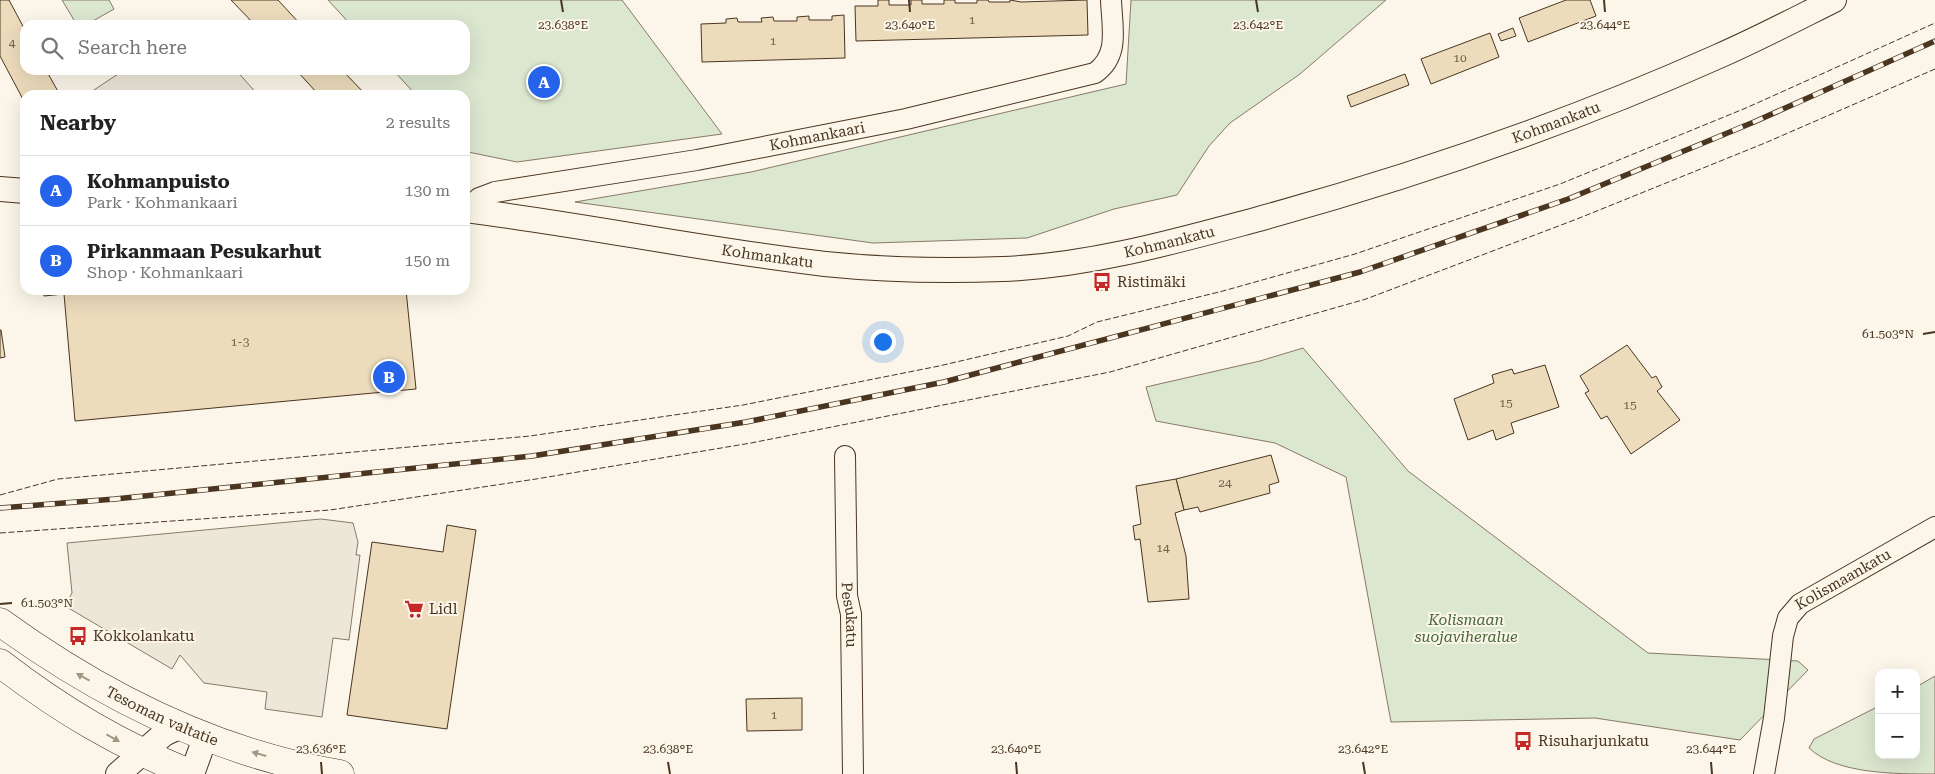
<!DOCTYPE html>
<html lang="en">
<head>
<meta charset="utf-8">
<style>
  body { margin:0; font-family:"Roboto Serif",serif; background:#f6f6f6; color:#222 }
  .controls { position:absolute; right:15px; bottom:15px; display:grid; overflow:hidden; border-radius:10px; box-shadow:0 5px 20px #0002 }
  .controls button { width:45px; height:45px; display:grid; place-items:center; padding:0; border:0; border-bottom:1px solid #e0e0e0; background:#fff; color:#222; font:25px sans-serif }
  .you { position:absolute; left:882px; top:341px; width:18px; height:18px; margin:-12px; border:4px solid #fff; border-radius:50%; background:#1a73e8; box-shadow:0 0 0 8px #1a73e833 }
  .badge { display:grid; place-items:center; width:32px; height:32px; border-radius:50%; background:#2563eb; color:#fff; font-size:16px; font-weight:700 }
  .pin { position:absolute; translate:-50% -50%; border:2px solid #fff; box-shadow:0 1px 5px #0006 }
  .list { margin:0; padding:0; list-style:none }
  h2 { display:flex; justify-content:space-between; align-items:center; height:65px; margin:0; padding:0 20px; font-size:21px }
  h2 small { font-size:16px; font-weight:400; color:#767676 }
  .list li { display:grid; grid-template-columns:32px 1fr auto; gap:15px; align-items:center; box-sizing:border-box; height:70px; padding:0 20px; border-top:1px solid #e0e0e0 }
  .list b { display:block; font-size:19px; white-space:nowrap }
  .list p { margin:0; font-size:16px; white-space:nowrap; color:#767676 }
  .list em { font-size:16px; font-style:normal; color:#767676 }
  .icon { flex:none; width:28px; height:28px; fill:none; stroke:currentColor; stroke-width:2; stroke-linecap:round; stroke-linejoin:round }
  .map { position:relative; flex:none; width:1935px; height:774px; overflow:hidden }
  .search { position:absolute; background:#fff; box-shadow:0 5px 20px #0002; left:20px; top:20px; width:450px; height:55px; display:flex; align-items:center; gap:12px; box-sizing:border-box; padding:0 18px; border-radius:15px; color:#767676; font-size:19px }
  .panel { position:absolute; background:#fff; box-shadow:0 5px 20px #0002; left:20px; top:90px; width:450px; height:205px; border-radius:15px }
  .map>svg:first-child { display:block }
  .green { fill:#dce7d0; stroke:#887966 }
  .parking { fill:#ede7d9; stroke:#887966 }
  .building { fill:#ecdcbc; stroke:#4a3520 }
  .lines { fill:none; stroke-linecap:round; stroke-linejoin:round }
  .minor-casing { stroke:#4a3520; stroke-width:22 }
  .tertiary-casing { stroke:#4a3520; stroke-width:26 }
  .primary-casing { stroke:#4a3520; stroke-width:29 }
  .minor { stroke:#fbf6e9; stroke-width:20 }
  .tertiary { stroke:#fbf6e9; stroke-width:24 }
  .primary { stroke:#fbf6e9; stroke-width:28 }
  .rail-casing { stroke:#4a3520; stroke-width:5.5 }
  .rail { stroke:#fbf6e9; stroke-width:4; stroke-dasharray:11; stroke-linecap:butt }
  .fence { stroke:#4a3520; stroke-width:1; stroke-dasharray:6 2.5; stroke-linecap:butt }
  .oneway { fill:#a29684 }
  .ticks { fill:none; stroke:#4a3520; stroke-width:2 }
  .labels { text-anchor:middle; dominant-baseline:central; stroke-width:4; stroke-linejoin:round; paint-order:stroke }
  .number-label { font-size:12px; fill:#725f47 }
  .street-label { font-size:15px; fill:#4a3520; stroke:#fbf6e9 }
  .poi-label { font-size:15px; fill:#4a3520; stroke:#fbf6e9; text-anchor:start }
  .park-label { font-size:15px; font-style:italic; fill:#436837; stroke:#fbf6e9 }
  .ticks-label { font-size:12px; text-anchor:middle; fill:#4a3520; stroke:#fbf6e9; stroke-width:4; stroke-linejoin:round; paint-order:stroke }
</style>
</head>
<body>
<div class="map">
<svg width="1935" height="774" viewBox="0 0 1935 774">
  <rect width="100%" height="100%" fill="#fbf6e9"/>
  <!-- green -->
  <g class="green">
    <polygon points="62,0 109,0 114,9 86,25 77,25"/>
    <polygon points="328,0 622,0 722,134 517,162 468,152 465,149 465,95 416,95 393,70 465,70 465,25 351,25"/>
    <polygon points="1131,0 1386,0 1300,74 1230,123 1209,146 1177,195 1114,209 1027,238 873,243 575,202 751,172 1126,84"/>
    <polygon points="1303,348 1408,471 1648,653 1798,661 1808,670 1740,740 1595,718 1391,722 1346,477 1275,443 1156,421 1146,387 1260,361"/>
    <path d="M1935,676V774C1895,774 1836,774 1809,748L1814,739L1879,706V755H1916V687Z"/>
  </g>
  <!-- parking -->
  <g class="parking">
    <polygon points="124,70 236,70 258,95 92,95 91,92"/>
    <polygon points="321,519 353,523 358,542 356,555 360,555 349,640 333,638 322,717 265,709 267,692 204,683 180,655 172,669 65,606 72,593 67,543"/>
  </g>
  <!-- building -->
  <g class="building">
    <polygon points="0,0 9,0 25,30 25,70 46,70 60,95 25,95 25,103 0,56"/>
    <polygon points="231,0 278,0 301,25 255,25"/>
    <polygon points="878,0 889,0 889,5 911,5 911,0 922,0 922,4 944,4 944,0 955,0 955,3 977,3 977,0 988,0 989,2 1010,2 1010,0 1021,2 1087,0 1088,35 856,41 855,6 878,6"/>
    <polygon points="1566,0 1590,0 1596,16 1528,42 1519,18"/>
    <polygon points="844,15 845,58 702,62 701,24 726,23 726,19 737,18 738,22 762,22 761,18 773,17 774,21 797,21 797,17 809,16 809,20 832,20 832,16"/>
    <polygon points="1513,28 1516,36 1501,41 1498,34"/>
    <polygon points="1490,33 1499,57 1431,84 1421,59"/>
    <polygon points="296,70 342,70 366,95 319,95"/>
    <polygon points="1405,74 1409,85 1351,107 1347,96"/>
    <polygon points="1106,284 1107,289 1095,291 1094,286"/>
    <polygon points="43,290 116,290 116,294 157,290 406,290 416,389 75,421 64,294 44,296"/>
    <polygon points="1,330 5,357 0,358 0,330"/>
    <polygon points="1627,345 1652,378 1656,376 1662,387 1657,391 1680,420 1631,454 1607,416 1601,419 1585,393 1589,391 1580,376"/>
    <polygon points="1545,365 1559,407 1511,423 1514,433 1496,440 1493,430 1468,440 1454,399 1494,383 1492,375 1512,369 1514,374"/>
    <polygon points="1271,455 1279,482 1269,485 1270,493 1200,512 1198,507 1184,510 1176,479"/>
    <polygon points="1176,479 1184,510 1175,513 1186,556 1189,599 1148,602 1140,539 1135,540 1133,526 1141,524 1136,486"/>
    <polygon points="447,525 476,530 447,729 347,715 372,542 443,552"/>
    <polygon points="802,698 802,730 747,731 746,699"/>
  </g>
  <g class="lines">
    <!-- minor casing -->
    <g class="minor-casing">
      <g id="minor">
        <path id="s1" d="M467,210L479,198L495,192L697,160L906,119L1095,73C1120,55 1112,28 1111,0"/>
        <path id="s2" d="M845,456L847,596L851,614L853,774"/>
        <path id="s3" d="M1764,774L1774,718L1783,636L1788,618L1800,604L1935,527"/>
      </g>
    </g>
    <!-- tertiary casing -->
    <g class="tertiary-casing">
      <g id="tertiary">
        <polyline points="0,189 25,191"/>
        <path id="s4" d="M465,210C585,225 704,250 825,264C884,270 944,271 1003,269C1088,266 1173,242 1255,220C1412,177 1569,123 1719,56C1758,39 1796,19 1834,0"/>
        <polyline points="118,774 164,734 179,727"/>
        <polyline points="192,774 205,738"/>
      </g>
    </g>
    <!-- primary casing -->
    <g class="primary-casing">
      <g id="primary">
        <path id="s5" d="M0,622C102,696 215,753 340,774"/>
        <path d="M0,663C62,711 119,744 191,774"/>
      </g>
    </g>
    <!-- minor -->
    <use href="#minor" class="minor"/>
    <!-- tertiary -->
    <use href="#tertiary" class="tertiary"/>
    <!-- primary -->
    <use href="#primary" class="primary"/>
    <!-- rail casing -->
    <g class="rail-casing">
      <polyline id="rail" points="0,508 115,499 532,456 746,422 944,382 1360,272 1568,199 1754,122 1935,41"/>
    </g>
    <!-- rail -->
    <use href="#rail" class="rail"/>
    <!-- fence -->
    <g class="fence">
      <polyline points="0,495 58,479 530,436 743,405 939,366 1068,336 1097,322 1223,291 1355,254 1560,184 1746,108 1935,23"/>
      <polyline points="0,533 330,510 536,479 751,443 1110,372 1366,299 1577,219 1765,143 1935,69"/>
    </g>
  </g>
  <!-- one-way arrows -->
  <defs><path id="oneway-solid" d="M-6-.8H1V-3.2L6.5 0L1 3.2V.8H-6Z" transform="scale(1.25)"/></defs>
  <g class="oneway">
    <use href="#oneway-solid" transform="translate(83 677) rotate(-151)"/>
    <use href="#oneway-solid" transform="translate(113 738) rotate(29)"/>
    <use href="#oneway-solid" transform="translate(259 754) rotate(-164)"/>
  </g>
  <!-- ticks -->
  <path class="ticks" d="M561,0L563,12M909,0L910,12M1256,0L1258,12M1604,0L1605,12M1923,334L1935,332M0,604L12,603M321,762L322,774M668,762L670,774M1016,762L1017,774M1363,762L1365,774M1711,762L1712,774"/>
  <!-- icons -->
  <defs>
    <g id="bus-bare" transform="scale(1.5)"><path d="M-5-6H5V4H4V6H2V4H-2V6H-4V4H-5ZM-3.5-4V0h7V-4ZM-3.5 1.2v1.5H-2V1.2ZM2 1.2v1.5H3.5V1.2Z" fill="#c62828" stroke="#fbf6e9" stroke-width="2.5" paint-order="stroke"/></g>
    <g id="supermarket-bare" transform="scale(1.5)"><path d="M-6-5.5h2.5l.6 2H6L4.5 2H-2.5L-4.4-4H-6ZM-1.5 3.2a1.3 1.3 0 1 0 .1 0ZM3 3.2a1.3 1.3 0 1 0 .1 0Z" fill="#c62828" stroke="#fbf6e9" stroke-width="2.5" paint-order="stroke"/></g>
  </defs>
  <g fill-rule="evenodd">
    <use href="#bus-bare" x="1102" y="282"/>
    <use href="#supermarket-bare" x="414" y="609"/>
    <use href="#bus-bare" x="78" y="636"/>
    <use href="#bus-bare" x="1523" y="741"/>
  </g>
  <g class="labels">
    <!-- number labels -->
    <g class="number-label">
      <text x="972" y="20">1</text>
      <text x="773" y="41">1</text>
      <text x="12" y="43">4</text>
      <text x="1460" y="58">10</text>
      <text x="240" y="342">1-3</text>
      <text x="1506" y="403">15</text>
      <text x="1630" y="405">15</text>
      <text x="1225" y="483">24</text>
      <text x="1163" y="548">14</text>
      <text x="774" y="715">1</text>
    </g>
    <!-- street labels -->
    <g class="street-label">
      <text stroke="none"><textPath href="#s4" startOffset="1116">Kohmankatu</textPath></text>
      <text stroke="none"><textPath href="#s1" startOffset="361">Kohmankaari</textPath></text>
      <text stroke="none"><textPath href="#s4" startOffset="711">Kohmankatu</textPath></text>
      <text stroke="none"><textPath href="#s4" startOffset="306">Kohmankatu</textPath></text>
      <text stroke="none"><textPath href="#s3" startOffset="226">Kolismaankatu</textPath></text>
      <text stroke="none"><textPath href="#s2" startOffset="159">Pesukatu</textPath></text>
      <text stroke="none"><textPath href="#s5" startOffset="188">Tesoman valtatie</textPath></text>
    </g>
    <!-- poi labels -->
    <g class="poi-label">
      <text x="1117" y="282">Ristimäki</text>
      <text x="429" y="609">Lidl</text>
      <text x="93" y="636">Kokkolankatu</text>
      <text x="1538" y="741">Risuharjunkatu</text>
    </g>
    <!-- park labels -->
    <g class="park-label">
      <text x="1466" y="620">Kolismaan<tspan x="1466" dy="17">suojaviheralue</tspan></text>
    </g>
  </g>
  <g class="ticks-label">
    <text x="563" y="29">23.638°E</text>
    <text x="910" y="29">23.640°E</text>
    <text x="1258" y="29">23.642°E</text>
    <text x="1605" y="29">23.644°E</text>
    <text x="1888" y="338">61.503°N</text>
    <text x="47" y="607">61.503°N</text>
    <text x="321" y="753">23.636°E</text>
    <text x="668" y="753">23.638°E</text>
    <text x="1016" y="753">23.640°E</text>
    <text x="1363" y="753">23.642°E</text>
    <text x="1711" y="753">23.644°E</text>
  </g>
</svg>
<div class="controls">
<button>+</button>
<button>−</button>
</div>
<div class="you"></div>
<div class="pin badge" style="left:544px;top:82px">A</div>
<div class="pin badge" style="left:389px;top:377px">B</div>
<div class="search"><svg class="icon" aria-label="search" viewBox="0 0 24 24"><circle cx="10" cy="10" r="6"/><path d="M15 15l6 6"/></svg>Search here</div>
<section class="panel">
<h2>Nearby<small>2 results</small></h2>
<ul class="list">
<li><span class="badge">A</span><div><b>Kohmanpuisto</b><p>Park · Kohmankaari</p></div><em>130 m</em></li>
<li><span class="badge">B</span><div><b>Pirkanmaan Pesukarhut</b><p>Shop · Kohmankaari</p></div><em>150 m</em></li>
</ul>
</section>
</div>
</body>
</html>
